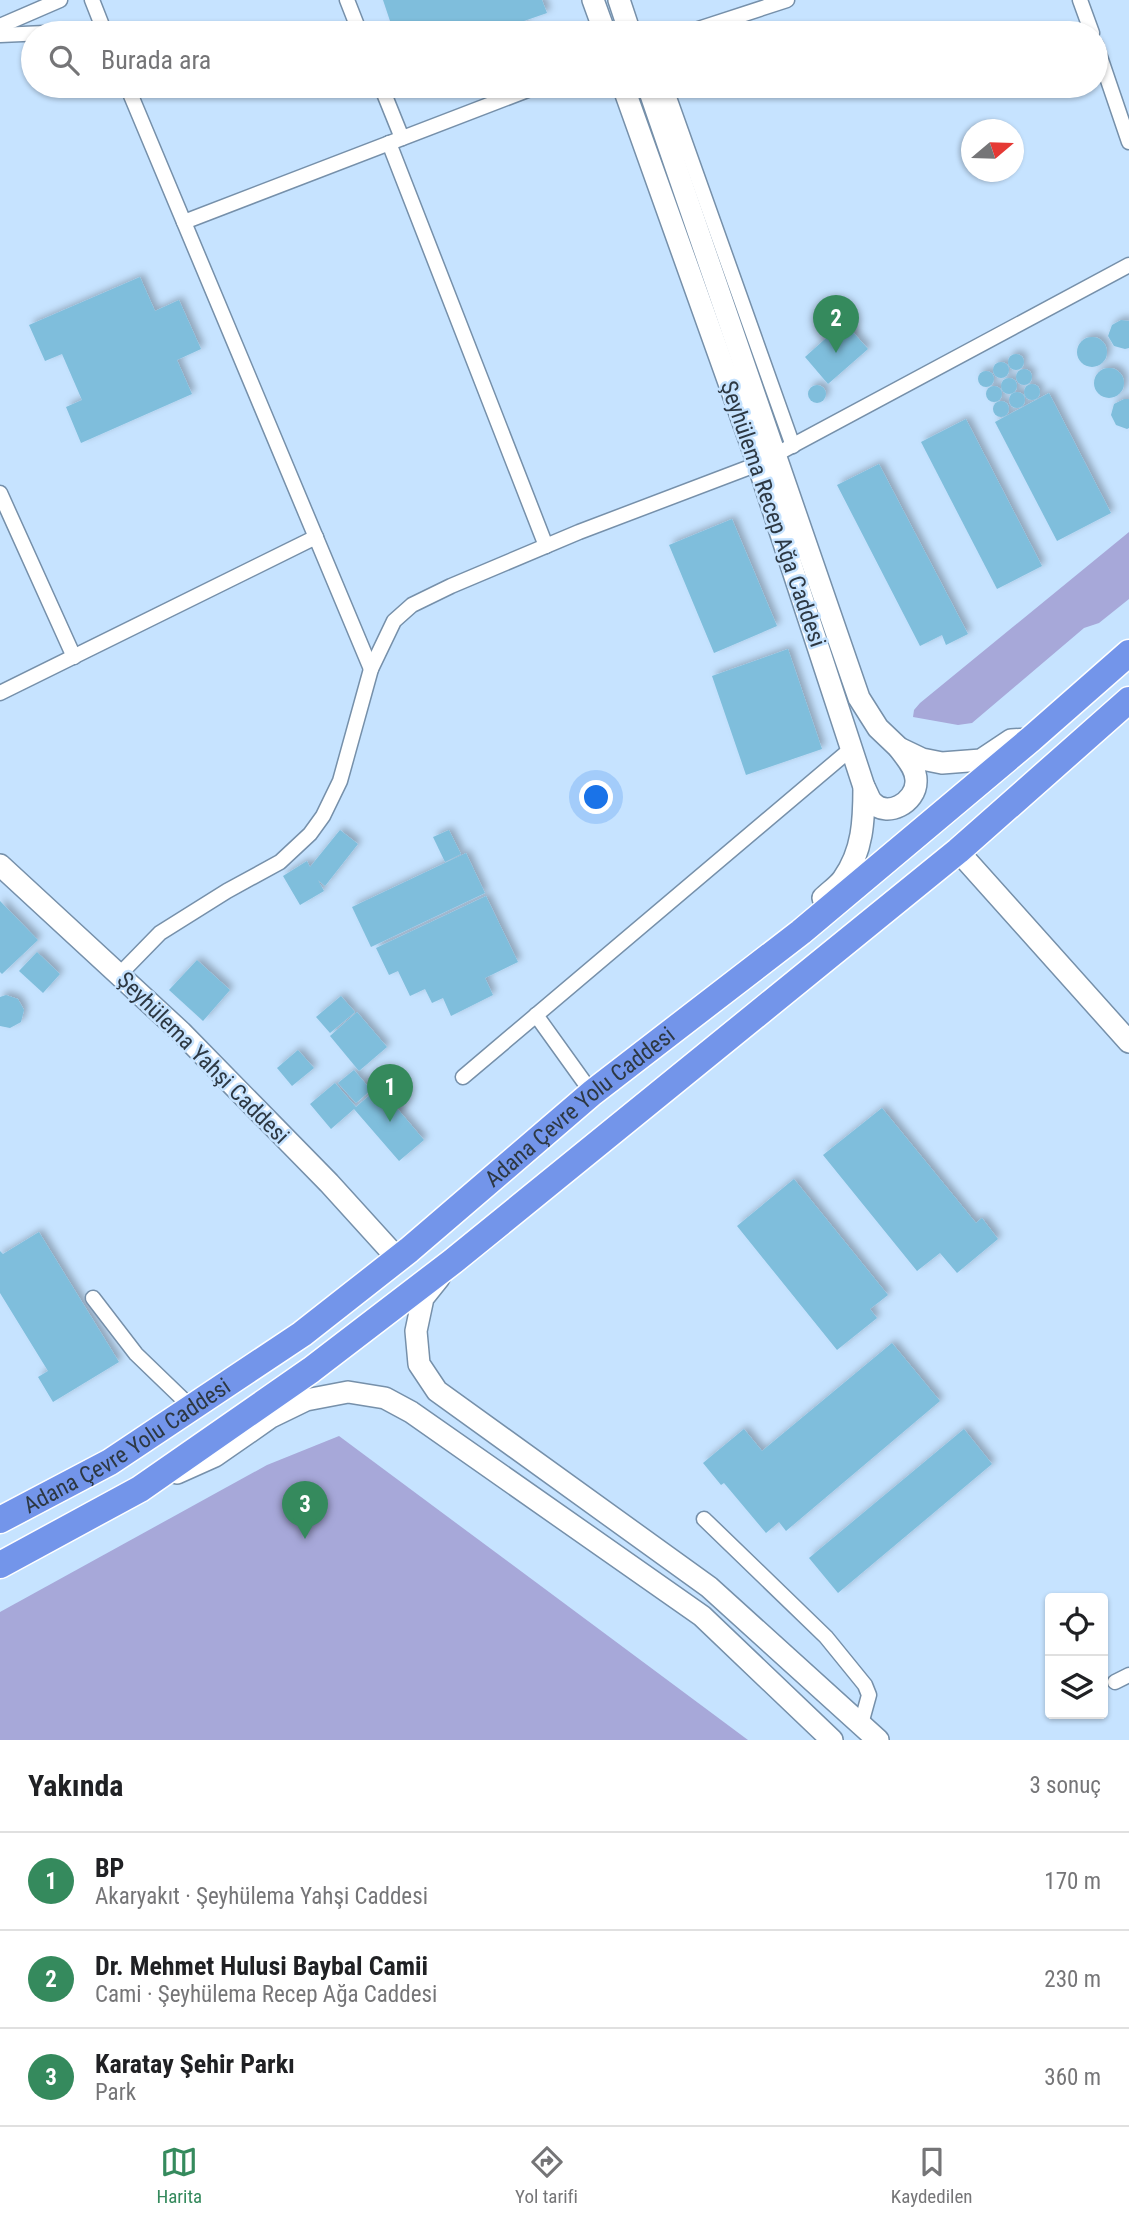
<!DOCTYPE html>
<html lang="tr">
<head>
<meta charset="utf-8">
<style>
  body { margin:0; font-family:"Roboto Condensed",sans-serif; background:#f6f6f6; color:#202124 }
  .controls { position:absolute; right:21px; bottom:21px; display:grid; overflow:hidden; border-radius:7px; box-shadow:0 2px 5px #0004 }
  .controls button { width:63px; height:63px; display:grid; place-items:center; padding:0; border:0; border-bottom:2px solid #e0e0e0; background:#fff; color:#202124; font:35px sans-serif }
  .compass { position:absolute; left:961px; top:119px; width:63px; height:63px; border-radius:50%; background:#fff; box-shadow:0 2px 5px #0004; rotate:71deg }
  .you { position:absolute; left:597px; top:798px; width:24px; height:24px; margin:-18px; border:5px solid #fff; border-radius:50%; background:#1a73e8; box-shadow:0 0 0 10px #1a73e833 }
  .badge { display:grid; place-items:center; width:46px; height:46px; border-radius:50%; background:#358a5d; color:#fff; font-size:23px; font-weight:700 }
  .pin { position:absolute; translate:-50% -58px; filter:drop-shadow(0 2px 4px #0008) }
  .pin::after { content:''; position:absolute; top:37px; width:24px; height:21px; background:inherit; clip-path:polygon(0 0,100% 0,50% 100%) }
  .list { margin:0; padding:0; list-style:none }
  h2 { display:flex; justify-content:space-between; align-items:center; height:91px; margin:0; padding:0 28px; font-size:30px }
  h2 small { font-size:23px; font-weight:400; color:#757577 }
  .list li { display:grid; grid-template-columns:46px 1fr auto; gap:21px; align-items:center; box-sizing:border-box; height:98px; padding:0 28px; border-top:2px solid #e0e0e0 }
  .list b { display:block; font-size:26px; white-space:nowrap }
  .list p { margin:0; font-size:23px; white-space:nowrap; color:#757577 }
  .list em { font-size:23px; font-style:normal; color:#757577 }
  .icon { flex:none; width:38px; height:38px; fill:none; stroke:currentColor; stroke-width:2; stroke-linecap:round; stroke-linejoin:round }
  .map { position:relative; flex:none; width:1129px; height:1740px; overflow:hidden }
  .search { position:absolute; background:#fff; box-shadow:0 2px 5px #0004; left:21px; right:21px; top:21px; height:77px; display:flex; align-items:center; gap:18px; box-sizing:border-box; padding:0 24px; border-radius:38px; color:#757577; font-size:26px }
  .sheet { height:385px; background:#fff }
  nav { display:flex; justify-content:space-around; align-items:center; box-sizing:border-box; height:98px; border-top:2px solid #e0e0e0; background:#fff; font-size:19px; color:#757577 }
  nav a { display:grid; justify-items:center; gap:4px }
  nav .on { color:#358a5d }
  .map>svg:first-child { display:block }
  .green { fill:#a7a8d9 }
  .building { fill:#7fbedc; filter:url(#shadow) }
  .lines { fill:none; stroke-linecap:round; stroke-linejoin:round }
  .street-casing { stroke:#7690aa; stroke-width:17 }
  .secondary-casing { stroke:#7690aa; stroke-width:24 }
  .highway-casing { stroke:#fff; stroke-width:29 }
  .street { stroke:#fff; stroke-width:14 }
  .secondary { stroke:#fff; stroke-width:21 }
  .highway { stroke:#7395ea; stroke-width:26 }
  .labels { text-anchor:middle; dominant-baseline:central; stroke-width:5; stroke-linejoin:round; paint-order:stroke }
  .street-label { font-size:23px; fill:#2d3843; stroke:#c6e3ff }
</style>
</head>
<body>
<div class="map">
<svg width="1129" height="1740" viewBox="0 0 1129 1740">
  <defs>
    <filter id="shadow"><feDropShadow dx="4" dy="-4" stdDeviation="3.5" flood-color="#0004"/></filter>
  </defs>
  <rect width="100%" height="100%" fill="#c6e3ff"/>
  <!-- green -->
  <g class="green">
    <polygon points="1129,532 1129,599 1099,623 1084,628 972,723 958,725 913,717 914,710 920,703"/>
    <polygon points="339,1436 748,1740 0,1740 0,1612 267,1465"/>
  </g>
  <!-- building -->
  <g class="building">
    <polygon points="383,0 542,0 547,13 521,22 525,33 394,33"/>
    <polygon points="140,277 155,311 179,300 201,349 177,360 192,394 81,443 66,407 82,400 62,354 45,361 29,325"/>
    <polygon points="1121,320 1129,321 1129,348 1125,349 1114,346 1108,336 1112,325"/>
    <polygon points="844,322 868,349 828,384 805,357"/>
    <circle cx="1092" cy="352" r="15"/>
    <circle cx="1016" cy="362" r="8"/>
    <circle cx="1001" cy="370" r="8"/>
    <circle cx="1109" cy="383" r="15"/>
    <circle cx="1024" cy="377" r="8"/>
    <circle cx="986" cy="379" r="8"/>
    <circle cx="1009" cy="386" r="8"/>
    <circle cx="1032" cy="392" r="8"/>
    <circle cx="817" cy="394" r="9"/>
    <circle cx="994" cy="394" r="8"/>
    <circle cx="1017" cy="400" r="8"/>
    <polygon points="1049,393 1111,513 1057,541 995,422"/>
    <polygon points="1124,399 1129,399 1129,428 1127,429 1116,425 1111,415 1114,404"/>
    <circle cx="1001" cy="409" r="8"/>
    <polygon points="966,419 1042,566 997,589 921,442"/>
    <polygon points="879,464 968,634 946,645 942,635 920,646 837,485"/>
    <polygon points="732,519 777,626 714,653 669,545"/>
    <polygon points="788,649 822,749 746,775 712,676"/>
    <polygon points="340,830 358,844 325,886 318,880 324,891 300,905 283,876 307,861 310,867"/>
    <polygon points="449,830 461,854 445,862 433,837"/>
    <polygon points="466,853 485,893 371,947 352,907"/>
    <polygon points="486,896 518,962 485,978 493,995 451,1016 443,998 432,1003 425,989 410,996 398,971 389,975 376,948"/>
    <polygon points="0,901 38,940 2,974 0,972"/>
    <polygon points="37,952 60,974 43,993 19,971"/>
    <polygon points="197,960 230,990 203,1021 169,990"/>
    <polygon points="6,995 18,999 24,1010 21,1022 10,1028 0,1026 0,997"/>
    <polygon points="341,996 355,1012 330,1033 316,1017"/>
    <polygon points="357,1012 387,1047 359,1071 330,1036"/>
    <polygon points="298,1050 314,1068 292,1086 277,1068"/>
    <polygon points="354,1070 371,1090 356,1103 338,1083"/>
    <polygon points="335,1083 356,1107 379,1087 424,1140 399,1161 354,1109 331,1129 310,1104"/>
    <polygon points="882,1108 976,1223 982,1218 998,1239 957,1273 940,1253 917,1271 823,1155"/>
    <polygon points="794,1179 888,1295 870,1309 877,1318 837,1350 737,1226"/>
    <polygon points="39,1232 119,1362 53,1402 38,1377 48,1371 0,1293 0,1251 3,1254"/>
    <polygon points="892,1343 940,1401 786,1531 779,1522 766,1533 724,1483 721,1485 703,1463 744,1429 762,1451"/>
    <polygon points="964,1429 992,1464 838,1593 809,1558"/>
  </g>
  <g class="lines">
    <!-- street casing -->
    <g class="street-casing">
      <g id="street">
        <polyline points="92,0 105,33"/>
        <polyline points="347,0 360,33"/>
        <polyline points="1080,0 1092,33"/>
        <polyline points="0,26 60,0"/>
        <polyline points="686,33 787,0"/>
        <polyline points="0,35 45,33"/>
        <polyline points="1096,45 1129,142"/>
        <polyline points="127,86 371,669"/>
        <polyline points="381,86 402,138"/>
        <polyline points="665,86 793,446"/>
        <polyline points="389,143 546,546"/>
        <polyline points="184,222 538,86"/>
        <polyline points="0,493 74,657"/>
        <polyline points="0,693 316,537"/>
        <polyline points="119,975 160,933 227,891 280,862 310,834 323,816 340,781 371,669 394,621 412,605 451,586 579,532 758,464 1129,265"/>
        <polyline points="536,1015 592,1093"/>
        <polyline points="463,1077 852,748"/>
        <polyline points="93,1298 136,1354 192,1408"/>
        <polyline points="704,1519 826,1637 865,1685 869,1695 861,1724"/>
        <polyline points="1115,1682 1129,1675"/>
      </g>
    </g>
    <!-- secondary casing -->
    <g class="secondary-casing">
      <g id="secondary">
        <polyline points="593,0 605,33"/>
        <polyline points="619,0 630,33"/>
        <path d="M623,86L758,464L864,787C864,820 863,851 843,879C838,886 829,892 823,898"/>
        <polyline points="648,86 859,698 878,728 899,748 922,759 942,763 981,760 1011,740 1029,739"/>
        <path d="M864,787C867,792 869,799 872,802C887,819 916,802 916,782C917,769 906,758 899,748"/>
        <polyline points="958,851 1129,1042"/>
        <polyline points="0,865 181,1032 329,1183 398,1259"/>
        <polyline points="439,1278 423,1298 416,1331 419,1364 437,1391 709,1587 878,1740"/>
        <polyline points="177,1473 215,1456 271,1417 306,1400 348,1392 385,1398 411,1412 702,1616 832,1740"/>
      </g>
    </g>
    <!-- highway casing -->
    <g class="highway-casing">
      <g id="highway">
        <path id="s1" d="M0,1520L110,1462L302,1334L409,1250L592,1093L801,932L1031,739L1129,653"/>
        <polyline points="0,1565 140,1489 311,1370 452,1262 958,851 1129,700"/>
      </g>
    </g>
    <!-- street -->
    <use href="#street" class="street"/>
    <!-- secondary -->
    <use href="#secondary" class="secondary"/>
    <!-- highway -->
    <use href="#highway" class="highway"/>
  </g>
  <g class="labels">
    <!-- street labels -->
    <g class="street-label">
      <text transform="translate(773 514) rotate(71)">Şeyhülema Recep Ağa Caddesi</text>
      <text transform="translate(203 1058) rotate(45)">Şeyhülema Yahşi Caddesi</text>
      <text stroke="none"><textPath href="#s1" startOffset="714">Adana Çevre Yolu Caddesi</textPath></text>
      <text stroke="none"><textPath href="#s1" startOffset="147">Adana Çevre Yolu Caddesi</textPath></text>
    </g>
  </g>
</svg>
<div class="controls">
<button><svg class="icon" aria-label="locate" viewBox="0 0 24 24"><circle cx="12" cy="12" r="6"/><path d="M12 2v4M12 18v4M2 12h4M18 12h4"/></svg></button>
<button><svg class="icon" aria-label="layers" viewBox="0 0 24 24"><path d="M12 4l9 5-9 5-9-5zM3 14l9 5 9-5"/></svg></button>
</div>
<svg class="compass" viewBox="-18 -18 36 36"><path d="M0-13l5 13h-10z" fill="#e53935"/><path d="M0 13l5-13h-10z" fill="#757577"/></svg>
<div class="you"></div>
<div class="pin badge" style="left:390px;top:1122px">1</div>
<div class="pin badge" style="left:836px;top:353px">2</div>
<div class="pin badge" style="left:305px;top:1539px">3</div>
<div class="search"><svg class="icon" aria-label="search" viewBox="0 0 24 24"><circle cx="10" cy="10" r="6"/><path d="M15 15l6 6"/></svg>Burada ara</div>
</div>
<section class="sheet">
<h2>Yakında<small>3 sonuç</small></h2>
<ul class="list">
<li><span class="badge">1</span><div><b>BP</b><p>Akaryakıt · Şeyhülema Yahşi Caddesi</p></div><em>170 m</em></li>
<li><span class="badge">2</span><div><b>Dr. Mehmet Hulusi Baybal Camii</b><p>Cami · Şeyhülema Recep Ağa Caddesi</p></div><em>230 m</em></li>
<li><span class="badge">3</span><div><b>Karatay Şehir Parkı</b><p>Park</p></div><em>360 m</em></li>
</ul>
</section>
<nav>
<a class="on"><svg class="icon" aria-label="map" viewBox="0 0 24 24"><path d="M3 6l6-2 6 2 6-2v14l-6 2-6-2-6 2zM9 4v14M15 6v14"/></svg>Harita</a>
<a><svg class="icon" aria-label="directions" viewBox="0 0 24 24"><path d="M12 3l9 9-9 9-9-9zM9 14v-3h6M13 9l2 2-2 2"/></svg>Yol tarifi</a>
<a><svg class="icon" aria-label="saved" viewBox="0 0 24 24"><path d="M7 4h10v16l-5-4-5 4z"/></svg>Kaydedilen</a>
</nav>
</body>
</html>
